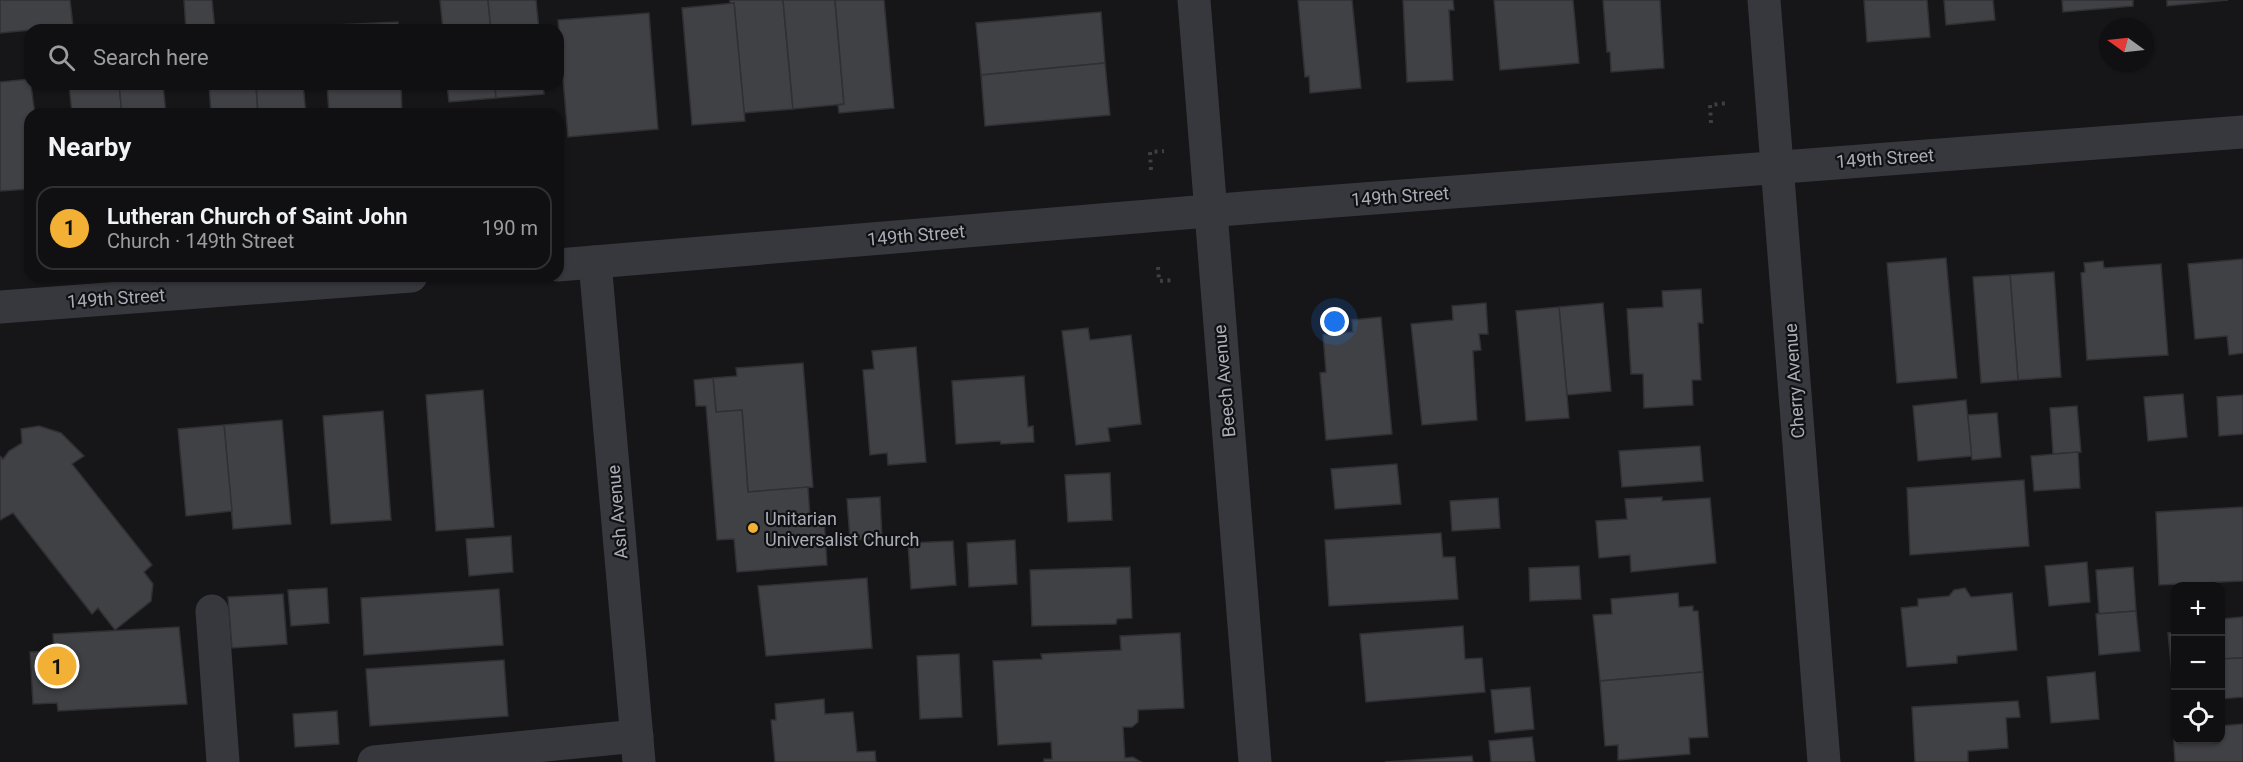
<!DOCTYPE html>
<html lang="en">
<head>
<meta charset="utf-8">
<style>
  body { margin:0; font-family:Roboto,sans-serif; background:#1e1e20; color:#f1f3f6 }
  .controls { position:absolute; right:18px; bottom:18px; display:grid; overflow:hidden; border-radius:12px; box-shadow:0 2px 4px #0004 }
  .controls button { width:54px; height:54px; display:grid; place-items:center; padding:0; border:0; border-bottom:2px solid #303032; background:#101012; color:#f1f3f6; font:30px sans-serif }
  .compass { position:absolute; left:2099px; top:18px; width:54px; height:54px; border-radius:50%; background:#101012; box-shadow:0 2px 4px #0004; rotate:285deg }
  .you { position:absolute; left:1335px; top:322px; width:21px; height:21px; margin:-15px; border:4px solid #fff; border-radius:50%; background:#1a73e8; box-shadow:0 0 0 9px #1a73e833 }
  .badge { display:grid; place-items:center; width:39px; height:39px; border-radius:50%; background:#f2b134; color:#111; font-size:20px; font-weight:700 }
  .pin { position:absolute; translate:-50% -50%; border:3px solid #fff; box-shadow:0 2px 6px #0006 }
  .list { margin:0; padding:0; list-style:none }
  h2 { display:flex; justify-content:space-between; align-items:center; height:78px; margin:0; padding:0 24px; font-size:26px }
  h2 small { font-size:20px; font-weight:400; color:#9c9d9f }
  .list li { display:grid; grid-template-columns:39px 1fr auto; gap:18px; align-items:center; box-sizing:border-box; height:84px; margin:0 12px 12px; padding:0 12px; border:2px solid #303032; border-radius:18px }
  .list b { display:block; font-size:22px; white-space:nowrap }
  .list p { margin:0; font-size:20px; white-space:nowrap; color:#9c9d9f }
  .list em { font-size:20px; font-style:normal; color:#9c9d9f }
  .icon { flex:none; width:33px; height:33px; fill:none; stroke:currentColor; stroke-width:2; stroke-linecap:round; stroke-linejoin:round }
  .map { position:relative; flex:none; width:2243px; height:762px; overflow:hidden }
  .search { position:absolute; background:#101012; box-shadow:0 2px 4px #0004; left:24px; top:24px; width:540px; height:66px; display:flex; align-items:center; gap:15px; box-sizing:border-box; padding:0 21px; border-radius:18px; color:#9c9d9f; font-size:22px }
  .panel { position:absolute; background:#101012; box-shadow:0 2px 4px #0004; left:24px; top:108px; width:540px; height:174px; border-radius:18px }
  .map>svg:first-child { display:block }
  .building { fill:#404145; stroke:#303034; stroke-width:1.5 }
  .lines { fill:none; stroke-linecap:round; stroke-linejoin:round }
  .path { stroke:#3d3f44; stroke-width:4; stroke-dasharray:3 4.5; stroke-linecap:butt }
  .minor { stroke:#37383d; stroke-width:33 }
  .poi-dot { fill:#f2b134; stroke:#111113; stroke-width:2 }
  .labels { text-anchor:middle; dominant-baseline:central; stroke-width:4.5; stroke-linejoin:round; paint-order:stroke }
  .street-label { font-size:18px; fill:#a8adb8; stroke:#111113 }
  .poi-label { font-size:18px; fill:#a8adb8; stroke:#111113; text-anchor:start }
</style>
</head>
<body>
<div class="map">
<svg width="2243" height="762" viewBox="0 0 2243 762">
  <rect width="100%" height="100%" fill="#161618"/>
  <!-- building -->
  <g class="building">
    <polygon points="0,0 70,0 73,26 0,33"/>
    <polygon points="184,0 212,0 215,30 186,30"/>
    <polygon points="440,0 488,0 491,30 443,30"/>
    <polygon points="488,0 536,0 539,30 491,30"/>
    <polygon points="730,0 783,0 793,109 744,113 734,3 730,4"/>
    <polygon points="783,0 835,0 844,104 793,109"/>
    <polygon points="835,0 884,0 894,108 839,113 838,105 844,104"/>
    <polygon points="1298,0 1352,0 1361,88 1310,93 1309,76 1305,77"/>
    <polygon points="1403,0 1453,0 1454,10 1449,10 1453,80 1407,82"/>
    <polygon points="1494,0 1573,0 1579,63 1500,70"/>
    <polygon points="1603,0 1660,0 1664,68 1611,72 1610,52 1607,52"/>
    <polygon points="1864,0 1927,0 1930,37 1867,42"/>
    <polygon points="1944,0 1993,0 1995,20 1946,25"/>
    <polygon points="2062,0 2133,0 2133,6 2063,12"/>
    <polygon points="2167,0 2228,0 2167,6"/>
    <polygon points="734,3 745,121 692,125 682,8"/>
    <polygon points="1101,12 1105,63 981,75 976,23"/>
    <polygon points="649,13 658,129 568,137 558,20"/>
    <polygon points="398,22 398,30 335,30 335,25"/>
    <polygon points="1105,63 1110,115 985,126 981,75"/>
    <polygon points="30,79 35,114 30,114 30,189 0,191 0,82"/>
    <polygon points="69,84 119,84 122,114 72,114"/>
    <polygon points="119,84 163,84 166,114 122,114"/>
    <polygon points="209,84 256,84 258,114 211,114"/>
    <polygon points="256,84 303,84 306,114 258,114"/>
    <polygon points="327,84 401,84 402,114 329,114"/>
    <polygon points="447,84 495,84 496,98 449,102"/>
    <polygon points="495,84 543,84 544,94 496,98"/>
    <polygon points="1946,258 1957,378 1897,383 1887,263"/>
    <polygon points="2243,259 2243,353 2229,355 2227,336 2195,339 2188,264"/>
    <polygon points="2103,261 2104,268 2161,264 2168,355 2087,360 2081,273 2085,272 2084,263"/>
    <polygon points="2054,272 2061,377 2018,380 2010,275"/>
    <polygon points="2010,275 2018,380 1981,383 1973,277"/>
    <polygon points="1701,289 1703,323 1698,323 1701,380 1692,380 1693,405 1644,408 1643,374 1631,374 1627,309 1663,307 1662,291"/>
    <polygon points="1486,303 1488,334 1479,334 1481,350 1473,351 1477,420 1422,425 1411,324 1453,320 1452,306"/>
    <polygon points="1603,303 1611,391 1567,395 1559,307"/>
    <polygon points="1559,307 1569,418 1526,421 1516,311"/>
    <polygon points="1381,317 1392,434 1326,440 1320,373 1326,372 1323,335 1353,332 1352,320"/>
    <polygon points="1088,328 1090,340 1131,335 1141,424 1108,428 1110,441 1076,445 1062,331"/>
    <polygon points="916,347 926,462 888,465 887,453 870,455 863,370 874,369 872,351"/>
    <polygon points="803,363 813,487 748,492 742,410 716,412 713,378 737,376 736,368"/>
    <polygon points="1024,376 1028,427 1033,426 1034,442 1001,444 1000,441 956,444 952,381"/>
    <polygon points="713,378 716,412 742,410 748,492 808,487 810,517 824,516 827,565 737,572 734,539 717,540 706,406 696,406 694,380"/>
    <polygon points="483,390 494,527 436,531 426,395"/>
    <polygon points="2183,394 2187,437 2148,441 2144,397"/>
    <polygon points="2243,395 2243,434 2219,436 2217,397"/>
    <polygon points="1966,400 1972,456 1918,461 1913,406"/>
    <polygon points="2077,406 2081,452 2053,454 2050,408"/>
    <polygon points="383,411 391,520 331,524 323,416"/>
    <polygon points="1997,413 2001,457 1972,460 1968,415"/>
    <polygon points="282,420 291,524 233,529 224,425"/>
    <polygon points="224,425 232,511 186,516 178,429"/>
    <polygon points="39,426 61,433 84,456 72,464 152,565 144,572 153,584 151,601 115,630 98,608 92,614 13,513 0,520 0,456 3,459 9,451 22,443 21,429"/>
    <polygon points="1700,446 1703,481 1622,487 1619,451"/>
    <polygon points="2078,452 2080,488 2034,491 2031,456"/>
    <polygon points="1397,464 1401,504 1335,509 1331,469"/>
    <polygon points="1110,473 1112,520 1068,522 1065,475"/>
    <polygon points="2024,480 2029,546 1910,555 1907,488"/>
    <polygon points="880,497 882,538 850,540 847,499"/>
    <polygon points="1662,497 1662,501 1710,498 1716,563 1631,572 1630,555 1599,558 1596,521 1627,519 1625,499"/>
    <polygon points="1498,498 1500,528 1452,531 1450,501"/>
    <polygon points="2243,507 2243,581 2159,585 2156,512"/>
    <polygon points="1441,533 1443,557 1455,557 1458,599 1329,606 1325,540"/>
    <polygon points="511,536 513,572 469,576 466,539"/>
    <polygon points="1015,540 1017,584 969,587 967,543"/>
    <polygon points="953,541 956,585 911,589 908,543"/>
    <polygon points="2087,562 2090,602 2049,606 2045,566"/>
    <polygon points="1579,566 1581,599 1530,601 1529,568"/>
    <polygon points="1130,567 1132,618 1117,619 1116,624 1032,626 1030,570"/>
    <polygon points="2133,567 2136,611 2099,614 2096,570"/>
    <polygon points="867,578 872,648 766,656 758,586"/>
    <polygon points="327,588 329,623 291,626 288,590"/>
    <polygon points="1965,588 1971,597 2012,593 2017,650 1957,656 1957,663 1907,667 1901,608 1918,606 1918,599 1949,596 1954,590"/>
    <polygon points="499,589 503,645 364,655 361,598"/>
    <polygon points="1678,593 1679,607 1693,606 1693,611 1698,611 1703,672 1600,681 1593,615 1612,614 1611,599"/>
    <polygon points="283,594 287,644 232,648 228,597"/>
    <polygon points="2136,611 2140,651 2099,655 2096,614"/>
    <polygon points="2243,617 2243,658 2220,659 2220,619"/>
    <polygon points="1463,626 1465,659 1482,658 1485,692 1366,702 1360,634"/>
    <polygon points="179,627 187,704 58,711 57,703 33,704 30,652 54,651 53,634"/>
    <polygon points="2176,632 2176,663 2171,663 2168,633"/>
    <polygon points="1180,633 1184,708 1138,710 1138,722 1132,727 1123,727 1125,758 1133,757 1141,762 1044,762 1044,759 1052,759 1051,742 998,745 993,661 1042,659 1041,654 1121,650 1120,636"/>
    <polygon points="959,654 962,717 920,719 917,656"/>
    <polygon points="2243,658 2243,697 2220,699 2220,659"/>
    <polygon points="504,660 508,716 370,726 366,669"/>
    <polygon points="2171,663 2176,663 2176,692 2173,692"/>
    <polygon points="1703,672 1708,737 1689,738 1690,754 1618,760 1618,745 1605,746 1600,681"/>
    <polygon points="2095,672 2099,719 2051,723 2047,677"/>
    <polygon points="1530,687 1534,729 1495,733 1491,690"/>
    <polygon points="824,699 825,714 853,712 857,752 875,751 876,762 775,762 771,720 776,720 775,704"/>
    <polygon points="2018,701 2020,717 2006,718 2008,748 1968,751 1968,762 1915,762 1912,707"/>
    <polygon points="337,711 339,744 295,747 293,714"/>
    <polygon points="2243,724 2243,762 2175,762 2173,729 2176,729 2176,740 2220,740 2220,726"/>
    <polygon points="1532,737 1535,762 1491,762 1489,741"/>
    <polygon points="1472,756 1473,762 1385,762"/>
  </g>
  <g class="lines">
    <!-- path -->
    <g class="path">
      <polyline points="1711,123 1710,105 1728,103"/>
      <polyline points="1151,170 1150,152 1164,151"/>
      <polyline points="1158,267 1159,281 1174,280"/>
    </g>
    <!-- minor -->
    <g class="minor">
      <polyline points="1194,0 1255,762"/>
      <polyline points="1764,0 1824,762"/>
      <polyline points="595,262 639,762"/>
      <polyline points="558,265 1256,207 2243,132"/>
      <polyline points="0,307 411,276"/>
      <polyline points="212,611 223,762"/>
      <polyline points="374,762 637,736"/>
    </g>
  </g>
  <!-- markers -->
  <circle class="poi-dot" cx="753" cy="528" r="6"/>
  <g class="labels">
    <!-- street labels -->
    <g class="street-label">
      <text transform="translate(1885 158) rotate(-4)">149th Street</text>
      <text transform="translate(1400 196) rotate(-4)">149th Street</text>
      <text transform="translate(916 235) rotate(-5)">149th Street</text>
      <text transform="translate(116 298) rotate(-4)">149th Street</text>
      <text transform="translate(1224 381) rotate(-95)">Beech Avenue</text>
      <text transform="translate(1794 381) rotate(-94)">Cherry Avenue</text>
      <text transform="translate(617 512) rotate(-95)">Ash Avenue</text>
    </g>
    <!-- poi labels -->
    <g class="poi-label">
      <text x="765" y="518">Unitarian<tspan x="765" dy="21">Universalist Church</tspan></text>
    </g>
  </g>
</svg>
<div class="controls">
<button>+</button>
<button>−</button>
<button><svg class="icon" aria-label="locate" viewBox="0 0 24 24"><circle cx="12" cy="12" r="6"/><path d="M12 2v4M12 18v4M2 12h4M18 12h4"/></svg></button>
</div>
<svg class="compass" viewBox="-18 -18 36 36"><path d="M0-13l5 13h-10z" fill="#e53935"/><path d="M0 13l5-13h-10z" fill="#9c9d9f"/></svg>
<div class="you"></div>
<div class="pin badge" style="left:57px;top:666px">1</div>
<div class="search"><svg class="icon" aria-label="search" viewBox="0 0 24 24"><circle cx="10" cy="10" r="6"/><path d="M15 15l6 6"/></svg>Search here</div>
<section class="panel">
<h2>Nearby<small></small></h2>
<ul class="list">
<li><span class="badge">1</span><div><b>Lutheran Church of Saint John</b><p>Church · 149th Street</p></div><em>190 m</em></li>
</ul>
</section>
</div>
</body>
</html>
